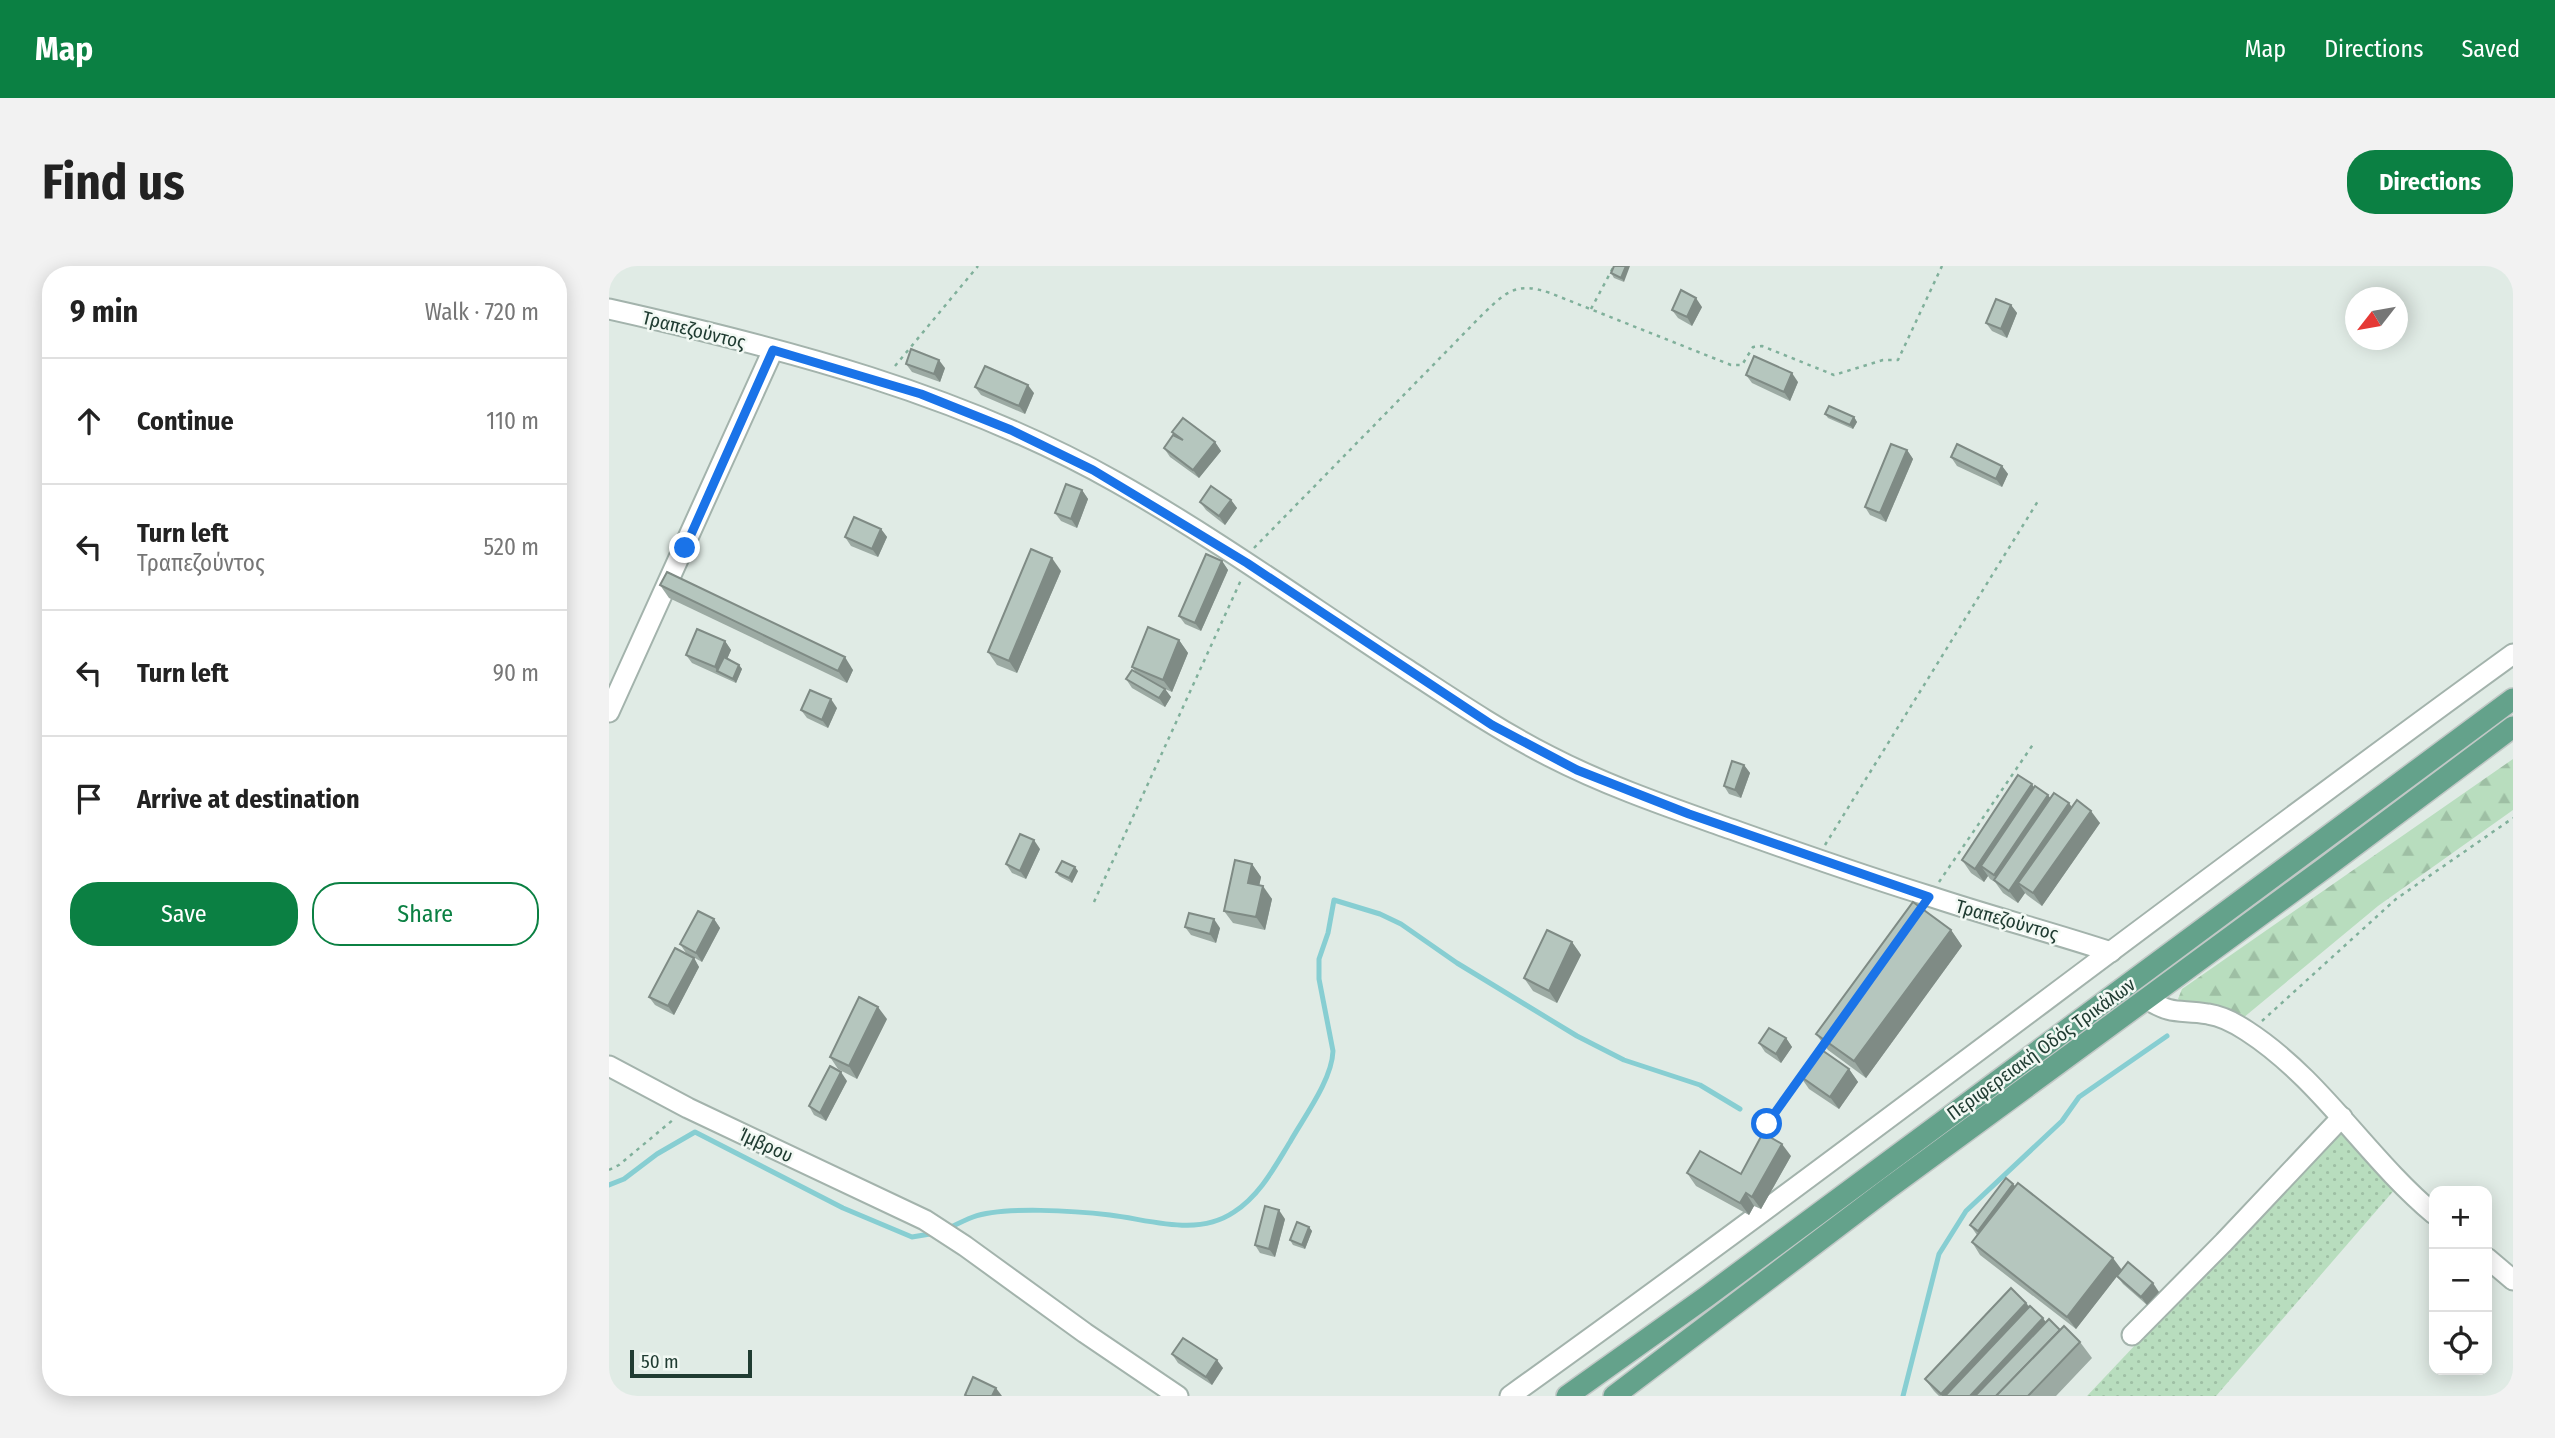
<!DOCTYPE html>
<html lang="en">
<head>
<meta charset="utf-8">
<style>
  body { margin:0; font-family:"Fira Sans Condensed",sans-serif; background:#f2f2f2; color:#222 }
  .controls { position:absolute; right:21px; bottom:21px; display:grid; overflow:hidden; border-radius:14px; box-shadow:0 4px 18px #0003 }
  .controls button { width:63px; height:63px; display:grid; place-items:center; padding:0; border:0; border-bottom:2px solid #e0e0e0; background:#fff; color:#222; font:35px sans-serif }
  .compass { position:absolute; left:1736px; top:21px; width:63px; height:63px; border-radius:50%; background:#fff; box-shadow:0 4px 18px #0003; rotate:239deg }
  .scale { position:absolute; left:21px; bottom:18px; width:122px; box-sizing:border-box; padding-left:7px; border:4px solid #203c32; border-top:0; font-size:19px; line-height:24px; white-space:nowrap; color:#203c32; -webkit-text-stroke:5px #f1f8f3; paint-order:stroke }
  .stop { position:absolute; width:21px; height:21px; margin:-16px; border:5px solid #1a73e8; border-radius:50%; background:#fff }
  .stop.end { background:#1a73e8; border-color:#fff; box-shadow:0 2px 7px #0008 }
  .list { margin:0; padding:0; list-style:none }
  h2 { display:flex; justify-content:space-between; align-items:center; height:91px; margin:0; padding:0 28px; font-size:30px }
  h2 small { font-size:23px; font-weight:400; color:#767676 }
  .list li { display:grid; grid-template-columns:46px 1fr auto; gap:21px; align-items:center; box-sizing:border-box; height:126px; padding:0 28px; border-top:2px solid #e0e0e0 }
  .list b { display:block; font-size:26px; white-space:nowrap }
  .list p { margin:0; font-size:23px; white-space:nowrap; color:#767676 }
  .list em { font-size:23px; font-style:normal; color:#767676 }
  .actions { display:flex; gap:14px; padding:21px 28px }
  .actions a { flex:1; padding:16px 0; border:2px solid #0b8043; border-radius:28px; text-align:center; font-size:24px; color:#0b8043 }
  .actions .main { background:#0b8043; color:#fff }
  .icon { flex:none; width:38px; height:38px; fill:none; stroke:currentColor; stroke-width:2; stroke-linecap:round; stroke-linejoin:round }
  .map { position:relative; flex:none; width:1904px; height:1130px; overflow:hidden; border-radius:28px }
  header { display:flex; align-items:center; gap:42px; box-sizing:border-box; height:98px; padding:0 35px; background:#0b8043; color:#fff }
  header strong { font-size:33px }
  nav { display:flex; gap:38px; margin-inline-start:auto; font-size:24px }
  .intro { display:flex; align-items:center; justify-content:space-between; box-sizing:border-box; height:168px; padding:0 42px }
  h1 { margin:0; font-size:49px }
  .button { padding:18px 32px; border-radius:28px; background:#0b8043; color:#fff; font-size:24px; font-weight:700 }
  main { display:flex; gap:42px; padding:0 42px }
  aside { flex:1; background:#fff; border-radius:28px; box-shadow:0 4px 18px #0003 }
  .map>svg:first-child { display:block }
  .grass { fill:url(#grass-dots) }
  .forest { fill:url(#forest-firs) }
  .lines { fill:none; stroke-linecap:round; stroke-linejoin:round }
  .stream { stroke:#87ced2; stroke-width:5 }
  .minor-casing { stroke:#a3b3ac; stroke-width:23 }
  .major-casing { stroke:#c1c8c6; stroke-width:24 }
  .path { stroke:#80b09b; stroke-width:2.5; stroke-dasharray:3.5 5; stroke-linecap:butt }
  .minor { stroke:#fff; stroke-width:19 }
  .major { stroke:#64a28b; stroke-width:21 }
  .wall { fill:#9caaa3 }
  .shaded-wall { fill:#7f8b85 }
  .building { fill:#b5c6be; stroke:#7f8b85; stroke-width:2 }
  .route { stroke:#1a73e8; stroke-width:9 }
  .labels { text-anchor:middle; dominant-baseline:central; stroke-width:5; stroke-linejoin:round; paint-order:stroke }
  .street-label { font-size:19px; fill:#203c32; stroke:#f1f8f3 }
</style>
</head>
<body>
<header>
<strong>Map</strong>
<nav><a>Map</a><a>Directions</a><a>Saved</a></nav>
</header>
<div class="intro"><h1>Find us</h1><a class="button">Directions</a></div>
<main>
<aside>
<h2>9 min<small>Walk · 720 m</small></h2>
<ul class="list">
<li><svg class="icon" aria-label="ahead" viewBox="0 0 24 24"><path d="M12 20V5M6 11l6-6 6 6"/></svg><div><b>Continue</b></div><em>110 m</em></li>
<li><svg class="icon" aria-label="left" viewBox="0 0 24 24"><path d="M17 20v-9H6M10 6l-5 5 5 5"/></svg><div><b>Turn left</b><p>Τραπεζούντος</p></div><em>520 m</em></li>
<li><svg class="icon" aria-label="left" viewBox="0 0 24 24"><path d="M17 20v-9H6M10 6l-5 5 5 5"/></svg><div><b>Turn left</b></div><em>90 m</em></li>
<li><svg class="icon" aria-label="arrive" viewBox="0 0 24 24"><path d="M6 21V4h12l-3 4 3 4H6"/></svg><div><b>Arrive at destination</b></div></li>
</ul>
<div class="actions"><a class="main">Save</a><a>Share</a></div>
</aside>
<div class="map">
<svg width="1904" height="1130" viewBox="0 0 1904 1130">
  <defs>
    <pattern id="grass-dots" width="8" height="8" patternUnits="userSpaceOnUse" patternTransform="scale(1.75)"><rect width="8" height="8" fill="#b8ddbe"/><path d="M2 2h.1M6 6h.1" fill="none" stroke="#9ebfa4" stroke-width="1.8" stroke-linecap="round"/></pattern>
    <pattern id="forest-firs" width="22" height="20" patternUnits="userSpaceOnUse" patternTransform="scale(1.75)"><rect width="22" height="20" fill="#b8ddbe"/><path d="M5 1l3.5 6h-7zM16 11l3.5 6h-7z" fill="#9ebfa4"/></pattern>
  </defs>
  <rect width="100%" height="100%" fill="#e0ebe5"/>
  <!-- grass -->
  <polygon class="grass" points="1733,860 1787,922 1607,1130 1478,1130"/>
  <!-- forest -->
  <polygon class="forest" points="1904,493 1904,544 1769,640 1634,752 1597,737 1577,740 1569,733 1573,723"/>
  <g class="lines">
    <!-- stream -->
    <g class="stream">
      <polyline points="0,919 15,913 48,888 86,866 234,942 303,971 327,967"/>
      <path d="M340,962C348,958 356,954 364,951C394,940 468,945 501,949C542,954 588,971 625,946C651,929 665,902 681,876C695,851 723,814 724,785L710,713V693L719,667L725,634L771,648L792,658L848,697L968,770L1015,794L1091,819L1131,843"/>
      <polyline points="1294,1130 1330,988 1357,945 1453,855 1470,831 1558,770"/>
    </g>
    <!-- minor casing -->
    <g class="minor-casing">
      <g id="minor">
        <path d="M0,43C174,82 351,128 507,216C608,273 702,341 799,404C845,434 891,465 940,490C996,519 1057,540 1116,561C1184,585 1251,609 1320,630C1380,650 1441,666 1502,686"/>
        <polyline points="0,446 164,84"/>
        <path d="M1538,733C1564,750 1571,743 1599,748C1613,750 1626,757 1638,765C1712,813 1758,892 1825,948"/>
        <polyline points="0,800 79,842 316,954 356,980 476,1067 569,1130"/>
        <polyline points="1878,992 1904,1014"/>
        <polyline points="1523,1069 1615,976 1733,851"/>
        <path d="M901,1130C1239,888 1567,632 1904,388"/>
      </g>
    </g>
    <!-- major casing -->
    <g class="major-casing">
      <g id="major">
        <polyline points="958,1130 1097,1031 1904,433"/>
        <polyline points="1005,1130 1277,924 1717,601 1904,461"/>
      </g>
    </g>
    <!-- path -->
    <g class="path">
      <polyline points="982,43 1005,0"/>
      <polyline points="286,100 369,0"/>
      <path d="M645,282L876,46C899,24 909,16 941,27L1122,99H1133L1144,81L1153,80L1225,109L1274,94H1289L1333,0"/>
      <polyline points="1216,579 1429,235"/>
      <polyline points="1330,616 1425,477"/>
      <polyline points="485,636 632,314"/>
      <polyline points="1653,755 1787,633 1904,552"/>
      <polyline points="1158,858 1192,809"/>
      <polyline points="0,904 10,899 65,853"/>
    </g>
    <!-- minor -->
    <use href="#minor" class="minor"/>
    <!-- major -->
    <use href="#major" class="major"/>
  </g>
  <!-- wall -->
  <g class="wall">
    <polygon points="1005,0 1015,16 1005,12 1002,7"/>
    <polygon points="1402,39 1408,47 1398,72 1383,65 1377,57"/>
    <polygon points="1093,41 1083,60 1069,52 1063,44"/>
    <polygon points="297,98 336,102 331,116 303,106"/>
    <polygon points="1137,109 1189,116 1181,135 1143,117"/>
    <polygon points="366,121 425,127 416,148 372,129"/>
    <polygon points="1216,148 1245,151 1248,156 1244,163 1219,152"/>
    <polygon points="563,166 606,176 612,185 590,212 561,191 555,182 566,170"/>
    <polygon points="1298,184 1304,193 1277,256 1261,249 1256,241"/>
    <polygon points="1342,191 1393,200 1399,208 1393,221 1348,200"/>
    <polygon points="473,224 479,233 468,262 452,255 446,247"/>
    <polygon points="622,234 628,242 616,259 597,244 591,236"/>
    <polygon points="272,263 278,271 269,291 242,280 236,271"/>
    <polygon points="613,295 619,304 592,365 576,358 570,350"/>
    <polygon points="452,305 408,407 388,399 379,386"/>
    <polygon points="51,319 244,404 238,417 60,332"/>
    <polygon points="570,374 579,387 563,426 556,423 562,431 556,441 523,422 517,413 526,405 523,401"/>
    <polygon points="116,375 122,384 118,393 130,399 133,403 127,417 83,397 77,389"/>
    <polygon points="228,442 219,462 198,452 192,444"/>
    <polygon points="1135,499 1141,507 1132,532 1120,528 1115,520"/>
    <polygon points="1425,522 1442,532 1463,541 1491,557 1433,640 1418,629 1416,627 1409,637 1394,627 1386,616 1381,613 1379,610 1375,616 1362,607 1353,594"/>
    <polygon points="431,583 417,613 403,607 397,598"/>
    <polygon points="643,598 652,611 650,620 663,633 656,664 624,657 615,645"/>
    <polygon points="469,605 463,617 450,610 447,606"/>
    <polygon points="105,653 111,662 93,696 77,687 71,678"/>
    <polygon points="576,661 611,662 607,677 582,669"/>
    <polygon points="1342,664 1353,680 1257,812 1219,784 1207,768"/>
    <polygon points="963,676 972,689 948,737 924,725 915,712"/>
    <polygon points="85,692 90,701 65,749 46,739 40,731"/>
    <polygon points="278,753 248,813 229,803 221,791"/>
    <polygon points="1177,772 1183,781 1172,797 1156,786 1150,777"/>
    <polygon points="1240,803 1249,816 1230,843 1200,823 1191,810"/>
    <polygon points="238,815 217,855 205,849 200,840"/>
    <polygon points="1182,890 1152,943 1145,940 1140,949 1087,920 1078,907 1132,908"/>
    <polygon points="1404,918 1513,1004 1550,1026 1538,1039 1514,1018 1508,1010 1467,1063 1371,989 1363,976 1368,969 1361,959"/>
    <polygon points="676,953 666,991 651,987 646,979"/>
    <polygon points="700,961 703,965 696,983 684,979 681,974"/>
    <polygon points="1417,1037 1436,1056 1471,1076 1483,1092 1447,1130 1330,1130 1325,1125 1316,1113"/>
    <polygon points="563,1088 614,1102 603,1119 569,1097"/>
  </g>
  <!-- shaded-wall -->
  <g class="shaded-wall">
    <polygon points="1017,0 1021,0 1015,16 1012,12"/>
    <polygon points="1087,32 1093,41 1083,60 1078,51"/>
    <polygon points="1402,39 1408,47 1398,72 1392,63"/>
    <polygon points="330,94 336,102 331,116 325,108"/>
    <polygon points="1183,107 1189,116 1181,135 1175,126"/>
    <polygon points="419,119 425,127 416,148 410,140"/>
    <polygon points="1245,151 1248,156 1244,163 1241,159"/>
    <polygon points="606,176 612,185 590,212 584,204"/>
    <polygon points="1298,184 1304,193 1277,256 1271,247"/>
    <polygon points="1393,200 1399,208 1393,221 1387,213"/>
    <polygon points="473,224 479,233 468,262 462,253"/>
    <polygon points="622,234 628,242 616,259 610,250"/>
    <polygon points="272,263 278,271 269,291 263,283"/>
    <polygon points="443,292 452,305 408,407 400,395"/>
    <polygon points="613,295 619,304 592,365 586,357"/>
    <polygon points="570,374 579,387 563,426 554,414"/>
    <polygon points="116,375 122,384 112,407 108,405 106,401"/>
    <polygon points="236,391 244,404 238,417 229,405"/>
    <polygon points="130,399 133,403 127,417 124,413"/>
    <polygon points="556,423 562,431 556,441 550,432"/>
    <polygon points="222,433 228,442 219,462 213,454"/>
    <polygon points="1135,499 1141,507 1132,532 1126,524"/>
    <polygon points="1423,518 1431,531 1372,600 1379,610 1375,616 1366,603"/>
    <polygon points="1439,529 1448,541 1394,621 1385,609"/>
    <polygon points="1460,537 1469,550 1409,617 1416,627 1409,637 1400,625"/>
    <polygon points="1482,545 1491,557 1433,640 1424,627"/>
    <polygon points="425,574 431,583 417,613 411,605"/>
    <polygon points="643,598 652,611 648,630 639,617"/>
    <polygon points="466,601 469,605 463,617 460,612"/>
    <polygon points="654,620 663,633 656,664 647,651"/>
    <polygon points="105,653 111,662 93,696 87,687"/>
    <polygon points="605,653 611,662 607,677 601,668"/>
    <polygon points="1342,664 1353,680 1257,812 1245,795"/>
    <polygon points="963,676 972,689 948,737 940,725"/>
    <polygon points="85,692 90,701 65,749 59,740"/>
    <polygon points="269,741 278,753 248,813 240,800"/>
    <polygon points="1177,772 1183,781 1172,797 1167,788"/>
    <polygon points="1240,803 1249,816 1230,843 1221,831"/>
    <polygon points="232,806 238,815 217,855 211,847"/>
    <polygon points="1173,878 1182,890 1152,943 1143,931"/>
    <polygon points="1404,918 1410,927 1375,974 1369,965"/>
    <polygon points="1137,927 1145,940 1140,949 1131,937"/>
    <polygon points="670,944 676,953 666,991 660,983"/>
    <polygon points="700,961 703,965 696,983 693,979"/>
    <polygon points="1504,992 1513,1004 1467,1063 1458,1051"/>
    <polygon points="1544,1017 1550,1026 1538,1039 1532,1031"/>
    <polygon points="1417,1037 1426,1050 1351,1130 1333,1130 1332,1128"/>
    <polygon points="1434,1052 1443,1065 1381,1130 1361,1130"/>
    <polygon points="608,1094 614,1102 603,1119 597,1111"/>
    <polygon points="387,1122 393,1130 383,1130"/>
  </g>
  <!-- building -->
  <g class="building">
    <polygon points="1005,0 1017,0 1012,12 1002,7"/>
    <polygon points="1072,24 1087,32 1078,51 1063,44"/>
    <polygon points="1387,33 1402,39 1392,63 1377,57"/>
    <polygon points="302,83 330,94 325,108 297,98"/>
    <polygon points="1145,90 1183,107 1175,126 1137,109"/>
    <polygon points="376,100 419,119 410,140 366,121"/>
    <polygon points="1220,140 1245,151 1241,159 1216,148"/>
    <polygon points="574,152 606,176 584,204 555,182 564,169 574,174 563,166"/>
    <polygon points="1282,178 1298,184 1271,247 1256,241"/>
    <polygon points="1348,178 1393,200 1387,213 1342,191"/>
    <polygon points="457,218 473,224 462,253 446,247"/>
    <polygon points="602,220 622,234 610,250 591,236"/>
    <polygon points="245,251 272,263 263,283 236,271"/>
    <polygon points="422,283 443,292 400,395 379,386"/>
    <polygon points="597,288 613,295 586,357 570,350"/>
    <polygon points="58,306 236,391 229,405 51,319"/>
    <polygon points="539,361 570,374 554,414 523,401"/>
    <polygon points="88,363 116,375 106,401 77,389"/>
    <polygon points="115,391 130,399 124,413 108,405"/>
    <polygon points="523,404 556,423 550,432 517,413"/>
    <polygon points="201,424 222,433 213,454 192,444"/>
    <polygon points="1123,495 1135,499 1126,524 1115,520"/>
    <polygon points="1409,509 1423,518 1366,603 1353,594"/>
    <polygon points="1426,520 1439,529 1385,609 1372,600"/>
    <polygon points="1445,527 1460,537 1400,625 1385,614"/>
    <polygon points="1468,534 1482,545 1424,627 1409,617"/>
    <polygon points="411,568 425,574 411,605 397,598"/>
    <polygon points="626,594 643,598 639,617 654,620 647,651 615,645"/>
    <polygon points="453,595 466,601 460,612 447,606"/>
    <polygon points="1304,636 1342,664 1245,795 1207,768"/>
    <polygon points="89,645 105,653 87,687 71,678"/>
    <polygon points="580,647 605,653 601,668 576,661"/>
    <polygon points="938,664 963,676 940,725 915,712"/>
    <polygon points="66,682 85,692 59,740 40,731"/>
    <polygon points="250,731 269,741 240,800 221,791"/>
    <polygon points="1160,762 1177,772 1167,788 1150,777"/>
    <polygon points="1210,782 1240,803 1221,831 1191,810"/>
    <polygon points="221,800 232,806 211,847 200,840"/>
    <polygon points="1154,867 1173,878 1143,931 1137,927 1131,937 1078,907 1091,885 1132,908"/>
    <polygon points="1397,912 1404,918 1369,965 1361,959"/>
    <polygon points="1409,917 1504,992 1458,1051 1363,976"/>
    <polygon points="656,940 670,944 660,983 646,979"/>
    <polygon points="688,956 700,961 693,979 681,974"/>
    <polygon points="1519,996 1544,1017 1532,1031 1508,1010"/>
    <polygon points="1402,1022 1417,1037 1332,1128 1316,1113"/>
    <polygon points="1421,1040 1434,1052 1361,1130 1336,1130"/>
    <polygon points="1440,1053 1451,1064 1387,1130 1366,1130"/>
    <polygon points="1455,1060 1471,1076 1419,1130 1387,1130"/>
    <polygon points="574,1072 608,1094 597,1111 563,1088"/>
    <polygon points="364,1111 387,1122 383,1130 358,1130 356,1129"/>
  </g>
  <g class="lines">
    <!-- route -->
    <polyline class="route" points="76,282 164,84 312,128 402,164 484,204 638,297 883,459 968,504 1080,548 1320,631 1158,858"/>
  </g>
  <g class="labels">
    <!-- street labels -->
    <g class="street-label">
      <text transform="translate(85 64) rotate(14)">Τραπεζούντος</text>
      <text transform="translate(1398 654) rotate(16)">Τραπεζούντος</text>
      <text transform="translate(1432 783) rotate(-36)">Περιφερειακή Οδός Τρικάλων</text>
      <text transform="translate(157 879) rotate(25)">Ίμβρου</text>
    </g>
  </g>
</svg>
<div class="controls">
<button>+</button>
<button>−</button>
<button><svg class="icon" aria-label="locate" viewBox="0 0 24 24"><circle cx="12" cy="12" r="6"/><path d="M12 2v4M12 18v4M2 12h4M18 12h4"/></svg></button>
</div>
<svg class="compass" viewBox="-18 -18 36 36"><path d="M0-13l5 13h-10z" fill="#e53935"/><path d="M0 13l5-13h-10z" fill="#767676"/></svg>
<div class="scale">50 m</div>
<div class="stop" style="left:1158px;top:858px"></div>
<div class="stop end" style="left:76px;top:282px"></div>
</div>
</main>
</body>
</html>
